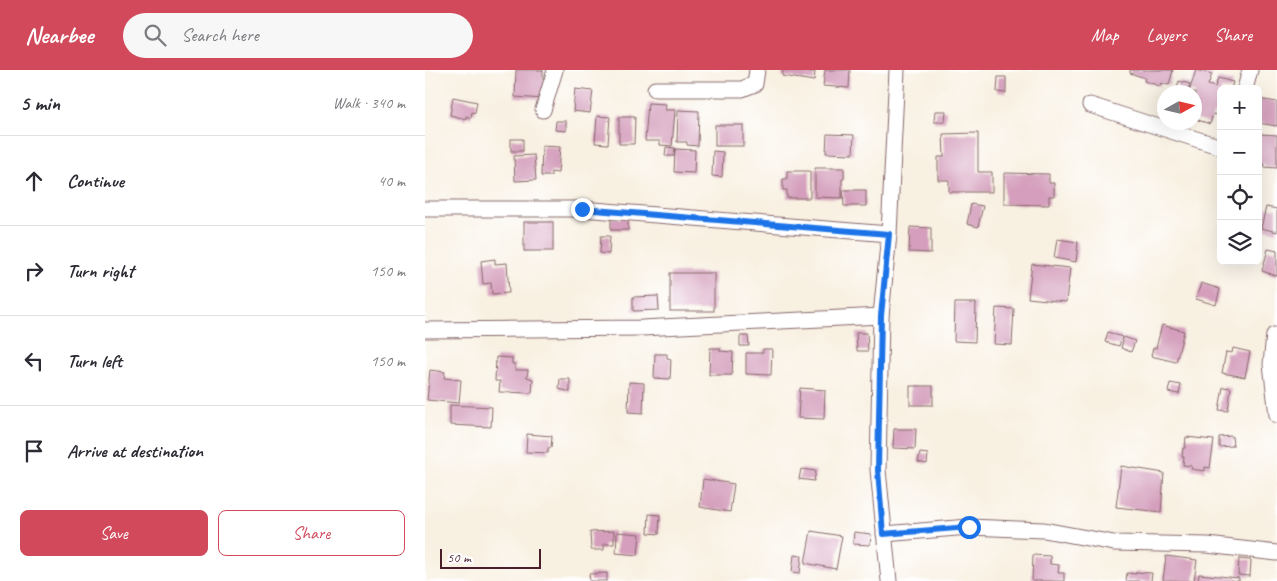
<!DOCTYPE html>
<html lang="en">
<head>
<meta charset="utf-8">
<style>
  body { margin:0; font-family:Caveat,sans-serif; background:#f7f7f7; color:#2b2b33 }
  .controls { position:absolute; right:15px; top:15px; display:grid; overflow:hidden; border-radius:8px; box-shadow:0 5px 20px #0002 }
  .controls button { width:45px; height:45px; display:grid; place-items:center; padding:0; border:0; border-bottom:1px solid #e1e1e2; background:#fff; color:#2b2b33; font:25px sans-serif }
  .compass { position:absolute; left:732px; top:15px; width:45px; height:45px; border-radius:50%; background:#fff; box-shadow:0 5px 20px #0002; rotate:82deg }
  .scale { position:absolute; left:15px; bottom:12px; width:101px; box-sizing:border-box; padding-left:5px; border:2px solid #4a1f2b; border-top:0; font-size:14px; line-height:18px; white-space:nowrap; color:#4a1f2b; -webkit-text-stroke:4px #fff; paint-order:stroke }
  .stop { position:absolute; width:15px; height:15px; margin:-11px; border:4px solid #1a73e8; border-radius:50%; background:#fff }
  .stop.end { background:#1a73e8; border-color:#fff; box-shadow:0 1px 5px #0008 }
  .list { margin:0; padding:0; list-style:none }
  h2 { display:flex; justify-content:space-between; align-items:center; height:65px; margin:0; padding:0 20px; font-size:21px }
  h2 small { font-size:16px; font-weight:400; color:#7c7c81 }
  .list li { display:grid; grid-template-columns:32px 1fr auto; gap:15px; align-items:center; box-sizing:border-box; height:90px; padding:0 20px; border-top:1px solid #e1e1e2 }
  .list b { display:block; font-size:19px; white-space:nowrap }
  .list em { font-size:16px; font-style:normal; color:#7c7c81 }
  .actions { display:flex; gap:10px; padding:15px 20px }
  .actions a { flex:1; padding:11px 0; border:1px solid #d1495b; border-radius:8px; text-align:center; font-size:18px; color:#d1495b }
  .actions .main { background:#d1495b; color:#fff }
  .icon { flex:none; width:28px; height:28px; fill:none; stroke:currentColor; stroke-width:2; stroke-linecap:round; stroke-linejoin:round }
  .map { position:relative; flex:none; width:852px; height:511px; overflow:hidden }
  header { display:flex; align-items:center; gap:30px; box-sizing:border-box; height:70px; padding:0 25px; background:#d1495b; color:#fff }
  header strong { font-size:24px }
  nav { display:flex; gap:28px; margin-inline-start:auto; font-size:18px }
  .search { width:350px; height:45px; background:#f7f7f7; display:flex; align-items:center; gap:12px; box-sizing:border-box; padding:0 18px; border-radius:28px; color:#7c7c81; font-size:19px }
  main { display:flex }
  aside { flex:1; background:#fff }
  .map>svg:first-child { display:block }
  .building { fill:#d49ebc }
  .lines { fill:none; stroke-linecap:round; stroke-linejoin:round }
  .minor-casing { stroke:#87686b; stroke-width:17 }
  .minor { stroke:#fff; stroke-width:15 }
  .route { stroke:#1a73e8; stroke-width:6 }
</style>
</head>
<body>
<header>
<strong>Nearbee</strong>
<div class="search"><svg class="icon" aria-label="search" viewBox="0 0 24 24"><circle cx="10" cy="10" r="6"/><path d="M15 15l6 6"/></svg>Search here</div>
<nav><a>Map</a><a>Layers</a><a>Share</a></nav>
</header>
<main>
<aside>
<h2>5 min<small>Walk · 340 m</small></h2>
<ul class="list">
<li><svg class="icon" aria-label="ahead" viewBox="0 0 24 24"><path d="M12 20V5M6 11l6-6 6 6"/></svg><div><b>Continue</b></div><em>40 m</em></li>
<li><svg class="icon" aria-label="right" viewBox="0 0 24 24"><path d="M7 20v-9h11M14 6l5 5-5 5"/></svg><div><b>Turn right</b></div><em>150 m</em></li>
<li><svg class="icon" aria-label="left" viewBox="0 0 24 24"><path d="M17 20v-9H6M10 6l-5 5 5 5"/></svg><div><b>Turn left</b></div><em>150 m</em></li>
<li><svg class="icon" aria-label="arrive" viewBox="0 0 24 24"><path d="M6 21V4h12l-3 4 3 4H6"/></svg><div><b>Arrive at destination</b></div></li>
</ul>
<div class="actions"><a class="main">Save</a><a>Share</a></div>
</aside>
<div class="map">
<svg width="852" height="511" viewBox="0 0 852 511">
  <rect width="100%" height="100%" fill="#fff"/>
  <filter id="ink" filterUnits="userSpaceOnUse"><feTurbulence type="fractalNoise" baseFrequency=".02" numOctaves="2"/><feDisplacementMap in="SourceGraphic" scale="10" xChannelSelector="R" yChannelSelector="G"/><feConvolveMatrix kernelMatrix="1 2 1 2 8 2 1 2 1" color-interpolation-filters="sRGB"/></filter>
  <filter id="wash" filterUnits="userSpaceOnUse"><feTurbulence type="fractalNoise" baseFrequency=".0096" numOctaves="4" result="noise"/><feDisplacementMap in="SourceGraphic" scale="20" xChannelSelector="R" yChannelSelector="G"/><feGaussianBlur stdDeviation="1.12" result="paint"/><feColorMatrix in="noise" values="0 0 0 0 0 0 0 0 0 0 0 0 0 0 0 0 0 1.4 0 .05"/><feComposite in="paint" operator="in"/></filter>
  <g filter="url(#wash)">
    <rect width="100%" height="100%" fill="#f8f0e1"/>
    <g id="blocks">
      <!-- building -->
      <g class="building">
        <polygon points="91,0 118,0 118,9 121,9 119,29 90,27"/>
        <polygon points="358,0 390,2 389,11 357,6"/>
        <polygon points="400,0 425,0 424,18 398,16"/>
        <polygon points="705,0 748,0 744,15 736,13 735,16 719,11 720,8 705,3"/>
        <polygon points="771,0 787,4 783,15 790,17 793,8 808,12 806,19 796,19 796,46 788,44 785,54 770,49 770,22 764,22"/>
        <polygon points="573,7 581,7 581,23 572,22"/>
        <polygon points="754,11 765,14 763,22 751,22"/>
        <polygon points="150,19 168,21 165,43 148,41"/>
        <polygon points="28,27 52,32 50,43 47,42 46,48 41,46 41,49 25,45"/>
        <polygon points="833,29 852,32 852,56 833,53"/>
        <polygon points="223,33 241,34 240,40 250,40 247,76 235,75 235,71 220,71"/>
        <polygon points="253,40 274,41 273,76 262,75 262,72 252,72"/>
        <polygon points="510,41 521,41 520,52 509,52"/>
        <polygon points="172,46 185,47 183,74 170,73"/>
        <polygon points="194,47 210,47 209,74 194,74"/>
        <polygon points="131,51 141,51 141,61 130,60"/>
        <rect x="290" y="55" width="28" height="21"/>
        <polygon points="553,63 553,102 567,102 567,122 524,122 524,110 513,110 513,87 519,87 518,64"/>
        <polygon points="402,64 429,65 428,84 401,83"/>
        <polygon points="835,64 852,65 852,98 839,97 840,94 833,94"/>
        <rect x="86" y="69" width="12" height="12"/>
        <polygon points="117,76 135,77 133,103 126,102 126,106 116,106"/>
        <polygon points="241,77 250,78 249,86 240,86"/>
        <polygon points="250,79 270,80 269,103 249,102"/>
        <polygon points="288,81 298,82 297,107 287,106"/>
        <polygon points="109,85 111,110 90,111 89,86"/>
        <polygon points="390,98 419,98 419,109 417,109 417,128 390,127"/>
        <polygon points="362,101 385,101 385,128 362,128 362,120 358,120 358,109 362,109"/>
        <polygon points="579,103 624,104 624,113 629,113 629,126 624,126 624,135 579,134"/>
        <polygon points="418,120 441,120 441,136 419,136"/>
        <polygon points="546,134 558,136 553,157 542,154"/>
        <polygon points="841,137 852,139 852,162 836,158"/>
        <rect x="186" y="148" width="17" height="12"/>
        <rect x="99" y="152" width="29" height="29"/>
        <polygon points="485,157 506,158 506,183 484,182"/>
        <polygon points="176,166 185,166 184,184 175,183"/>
        <polygon points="632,169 653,172 651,192 629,188"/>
        <polygon points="843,179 852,181 852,206 837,201"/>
        <polygon points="70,189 70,194 82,193 84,223 67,224 66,213 58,214 56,191"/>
        <polygon points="607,194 645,198 641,232 603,228"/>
        <rect x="245" y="203" width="44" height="38"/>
        <polygon points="776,213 795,219 791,235 771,229"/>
        <polygon points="233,226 234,240 208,241 208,227"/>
        <polygon points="530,233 551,233 550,272 529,271"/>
        <polygon points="571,238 589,239 587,275 569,274"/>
        <polygon points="737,255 759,261 751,292 726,286 728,278 731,278"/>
        <polygon points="683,262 697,267 694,276 680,272"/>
        <polygon points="431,263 442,263 443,281 432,281"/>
        <polygon points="315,266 323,266 324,276 315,276"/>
        <polygon points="699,267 710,271 706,282 696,278"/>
        <polygon points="285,278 295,278 295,281 308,282 307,305 284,305"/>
        <polygon points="808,278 825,282 820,307 797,303 801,282 807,283"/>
        <polygon points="338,279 347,279 346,305 321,304 321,283 338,283"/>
        <polygon points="230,284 242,284 242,288 246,289 245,309 229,308"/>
        <polygon points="71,287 87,288 87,294 90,294 90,300 103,300 102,307 108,309 107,323 74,322 75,311 70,311"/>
        <polygon points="5,300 20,302 19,308 36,310 34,333 2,330"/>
        <polygon points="135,309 145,309 145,322 134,319"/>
        <polygon points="204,312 219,313 218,343 203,342"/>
        <polygon points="745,313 756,315 754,324 743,322"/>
        <rect x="485" y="316" width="23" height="19"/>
        <polygon points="798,317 806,318 803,341 794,340"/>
        <polygon points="375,318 400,320 399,349 373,348"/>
        <polygon points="25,335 67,337 66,357 25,355"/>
        <polygon points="469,359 491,359 490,379 468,378"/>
        <polygon points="102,364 127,366 126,378 123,378 123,383 101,382"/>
        <polygon points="807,366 808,376 794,377 794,367"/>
        <polygon points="761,367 789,370 785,398 780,397 780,401 766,399 767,396 758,395 759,387 757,387 758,378 760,378"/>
        <polygon points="495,383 503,384 502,394 493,392"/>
        <polygon points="696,396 739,403 736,442 691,437"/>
        <polygon points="376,399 391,401 389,411 374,409"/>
        <polygon points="278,409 309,414 305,442 275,437"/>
        <polygon points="224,444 235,445 234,464 223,463"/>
        <polygon points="189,461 189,474 179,474 179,480 166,480 165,462"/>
        <polygon points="386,461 417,466 411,499 380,493"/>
        <polygon points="192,462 215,464 213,485 191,483"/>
        <polygon points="429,462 446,464 445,475 428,474"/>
        <polygon points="369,485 377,486 375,503 367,502"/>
        <polygon points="608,485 625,486 625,494 634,495 633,503 639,503 639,511 607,511"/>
        <polygon points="741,486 772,490 769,511 738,510"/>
        <polygon points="814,489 826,490 825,506 813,505"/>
        <polygon points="711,502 727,503 726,511 701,511 702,503 711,504"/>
        <polygon points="182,503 182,511 165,511 164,504"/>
        <polygon points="774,504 814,508 814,511 773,511"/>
      </g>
    </g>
  </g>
  <g filter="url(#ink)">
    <use href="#blocks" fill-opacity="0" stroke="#87686b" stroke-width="1"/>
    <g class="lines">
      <!-- minor casing -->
      <g class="minor-casing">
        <g id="minor">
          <polyline points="230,19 317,19 330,14 332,0"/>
          <polyline points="820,19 825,0"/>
          <polyline points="665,35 796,77"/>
          <polyline points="118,40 130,0"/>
          <polyline points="0,139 157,139 464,164"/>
          <polyline points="0,260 217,258 456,246"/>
          <polyline points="849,265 846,294 852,345"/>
          <polyline points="459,464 544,457 619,460 689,473 782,475 852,483"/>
          <polyline points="464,511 453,400 456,246 464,164 472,0"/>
        </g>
      </g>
      <!-- minor -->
      <use href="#minor" class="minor"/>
    </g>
  </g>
  <g class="lines" filter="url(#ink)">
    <!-- route -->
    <polyline class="route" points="157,139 464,164 456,246 453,400 458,464 544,457"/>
  </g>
</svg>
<div class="controls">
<button>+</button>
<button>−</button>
<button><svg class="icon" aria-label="locate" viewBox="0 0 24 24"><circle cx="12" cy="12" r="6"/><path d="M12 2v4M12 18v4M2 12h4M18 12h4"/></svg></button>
<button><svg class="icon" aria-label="layers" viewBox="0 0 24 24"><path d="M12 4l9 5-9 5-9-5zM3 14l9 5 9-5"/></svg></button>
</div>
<svg class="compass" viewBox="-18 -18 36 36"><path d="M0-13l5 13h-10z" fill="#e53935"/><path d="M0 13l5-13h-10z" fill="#7c7c81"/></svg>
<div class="scale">50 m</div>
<div class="stop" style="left:544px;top:457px"></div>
<div class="stop end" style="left:157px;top:139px"></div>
</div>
</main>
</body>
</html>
